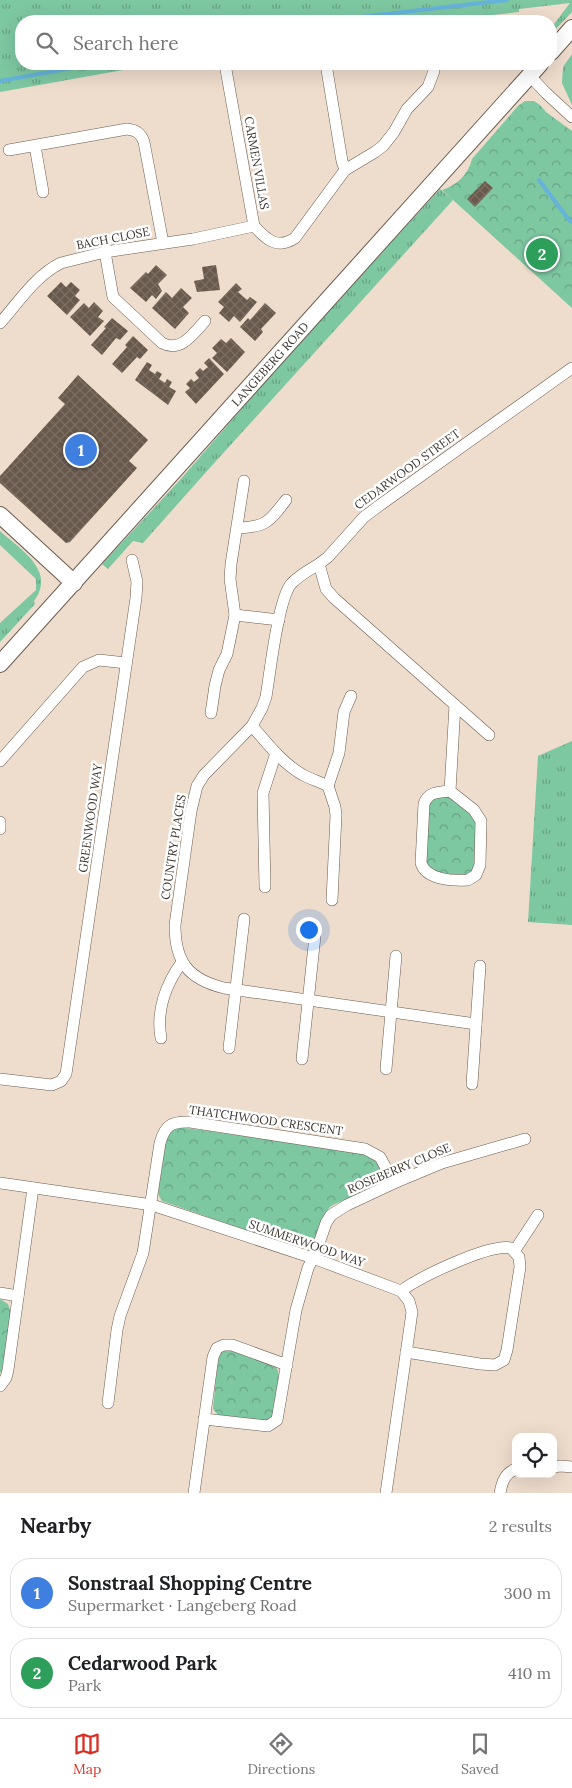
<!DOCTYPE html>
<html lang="en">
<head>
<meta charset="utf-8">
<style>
  body { margin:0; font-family:Lora,serif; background:#f2f2f2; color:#202124 }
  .controls { position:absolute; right:15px; bottom:15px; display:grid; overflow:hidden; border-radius:10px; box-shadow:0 5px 20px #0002 }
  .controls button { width:45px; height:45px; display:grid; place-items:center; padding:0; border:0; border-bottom:1px solid #e0e0e0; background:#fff; color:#202124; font:25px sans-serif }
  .you { position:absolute; left:308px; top:929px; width:18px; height:18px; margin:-12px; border:4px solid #fff; border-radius:50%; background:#1a73e8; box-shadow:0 0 0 8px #1a73e833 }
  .badge { display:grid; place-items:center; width:32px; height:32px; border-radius:50%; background:#d93025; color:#fff; font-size:16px; font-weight:700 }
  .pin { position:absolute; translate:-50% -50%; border:2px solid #fff; box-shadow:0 1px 5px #0006 }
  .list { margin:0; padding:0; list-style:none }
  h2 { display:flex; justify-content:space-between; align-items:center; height:65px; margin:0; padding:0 20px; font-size:21px }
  h2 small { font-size:16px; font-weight:400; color:#757577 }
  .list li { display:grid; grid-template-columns:32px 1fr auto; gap:15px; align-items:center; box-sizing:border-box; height:70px; margin:0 10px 10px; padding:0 10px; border:1px solid #e0e0e0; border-radius:20px }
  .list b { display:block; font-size:19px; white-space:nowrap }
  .list p { margin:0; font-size:16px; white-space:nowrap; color:#757577 }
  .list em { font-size:16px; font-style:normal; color:#757577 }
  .icon { flex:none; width:28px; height:28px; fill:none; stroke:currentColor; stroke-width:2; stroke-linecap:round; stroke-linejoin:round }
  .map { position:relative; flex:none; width:572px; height:1493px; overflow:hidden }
  .search { position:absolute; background:#fff; box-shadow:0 5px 20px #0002; left:15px; right:15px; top:15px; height:55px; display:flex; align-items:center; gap:12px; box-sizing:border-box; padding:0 18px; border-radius:20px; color:#757577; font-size:19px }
  .sheet { height:225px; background:#fff }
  nav { display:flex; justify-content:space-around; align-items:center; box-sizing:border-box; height:70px; border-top:1px solid #e0e0e0; background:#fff; font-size:14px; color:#757577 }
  nav a { display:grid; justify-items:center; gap:2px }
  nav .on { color:#d93025 }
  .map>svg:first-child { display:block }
  .grass { fill:url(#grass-tufts) }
  .park { fill:url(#park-crowns) }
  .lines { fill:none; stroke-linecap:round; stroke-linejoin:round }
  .stream { stroke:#65b2da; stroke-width:4 }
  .building { fill:url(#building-cross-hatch) }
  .street-casing { stroke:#6b5b4e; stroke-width:12 }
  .secondary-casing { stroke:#6b5b4e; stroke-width:18 }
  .street { stroke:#fff; stroke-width:11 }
  .secondary { stroke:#fff; stroke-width:16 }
  .labels { text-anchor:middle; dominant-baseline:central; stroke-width:5; stroke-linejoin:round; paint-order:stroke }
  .street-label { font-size:12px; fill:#3c352f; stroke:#fff }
</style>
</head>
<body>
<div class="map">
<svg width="572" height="1493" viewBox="0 0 572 1493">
  <defs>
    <pattern id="grass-tufts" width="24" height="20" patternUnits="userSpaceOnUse" patternTransform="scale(1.25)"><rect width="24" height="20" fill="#7dc7a1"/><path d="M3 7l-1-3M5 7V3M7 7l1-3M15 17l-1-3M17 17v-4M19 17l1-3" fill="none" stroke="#68a284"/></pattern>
    <pattern id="park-crowns" width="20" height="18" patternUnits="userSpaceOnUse" patternTransform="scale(1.25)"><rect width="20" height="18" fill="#7dc7a1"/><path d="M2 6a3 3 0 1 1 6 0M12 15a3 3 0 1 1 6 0" fill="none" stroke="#68a284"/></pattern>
    <pattern id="building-cross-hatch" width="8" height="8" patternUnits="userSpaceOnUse" patternTransform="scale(1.25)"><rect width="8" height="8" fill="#69594c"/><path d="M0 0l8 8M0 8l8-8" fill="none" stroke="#7b6e63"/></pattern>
  </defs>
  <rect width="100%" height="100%" fill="#eedccc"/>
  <!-- grass -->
  <g class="grass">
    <polygon points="0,0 572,0 572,12 551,34 551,28 570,3 519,9 519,12 453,20 453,17 421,21 21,21 21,64 157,64 0,92"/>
    <polygon points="572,54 572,105 562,83 563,67"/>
    <polygon points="440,189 453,200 207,471 143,543 133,541 108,569 102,564 180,480 271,375"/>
    <path d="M0,531C20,549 57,571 34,601L35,604L0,642V623L36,590V579L0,545Z"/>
    <polygon points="572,741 572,925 528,922 538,756"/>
  </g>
  <!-- park -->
  <g class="park">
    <path d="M525,101H534L540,105L546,112L572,131V308L442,190C457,185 468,175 472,159L518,106Z"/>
    <polygon points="448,796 474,816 477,822 474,867 470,874 463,876 432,871 425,862 428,804 431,798"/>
    <path d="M179,1127L365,1153C414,1184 351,1194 330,1207L325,1213L315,1239L297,1248L162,1201L158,1194L167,1133Z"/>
    <polygon points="0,1299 8,1304 11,1314 2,1371 0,1373"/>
    <path d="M228,1349L275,1366C284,1375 276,1402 274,1415L266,1422L219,1416L213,1409L218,1356L220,1352Z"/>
  </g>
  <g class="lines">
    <!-- stream -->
    <g class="stream">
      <polyline points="337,21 360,17 507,0"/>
      <polyline points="0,81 94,64"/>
      <polyline points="539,180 569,220 572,222"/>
    </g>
  </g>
  <!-- building -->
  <g class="building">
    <polygon points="485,181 493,188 475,207 467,199"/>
    <polygon points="156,265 167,275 158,284 162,291 156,299 152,295 146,302 130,288 146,272 148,274"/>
    <polygon points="216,265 220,290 197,292 194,281 204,279 202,267"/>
    <polygon points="61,282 66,287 71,282 80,290 75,296 80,300 67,315 47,296"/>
    <polygon points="236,283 242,289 238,292 247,300 250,297 257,302 240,322 234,316 229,322 219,313 224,307 218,302"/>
    <polygon points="181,288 192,298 183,307 189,313 175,329 152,308 166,292 172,298"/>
    <polygon points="94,302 103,311 98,317 104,321 90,336 70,317 84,303 89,308"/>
    <polygon points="265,303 276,313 261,329 263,332 255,341 240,327 248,318 250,320"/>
    <polygon points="112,318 128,331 120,340 116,338 102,355 91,345 106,328 104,327"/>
    <polygon points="133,336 148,350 140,359 137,357 122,373 112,364 127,347 125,345"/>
    <polygon points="231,338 245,352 227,372 212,358 217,353 212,348 221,339 226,343"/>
    <polygon points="209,358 224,374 196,404 185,392 190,388 186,384 191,379 194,382 199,378 195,373 200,368 203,371 208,367 204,363"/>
    <polygon points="147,362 152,365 149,370 155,374 157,371 162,374 159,379 165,383 167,379 172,382 169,387 176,391 168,405 135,380"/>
    <polygon points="78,375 148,440 129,461 137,468 70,542 66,543 0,483 0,476 65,404 58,398"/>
  </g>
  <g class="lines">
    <!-- street casing -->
    <g class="street-casing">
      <g id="street">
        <path d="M225,64L254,226C266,239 277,250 295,238L345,170L375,152L383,146L394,132L407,109L428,87L434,71L433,64"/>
        <polyline points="326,64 342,161 345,170"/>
        <polyline points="529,75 546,93 572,117"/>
        <polyline points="35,146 43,192"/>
        <path d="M9,150L127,129C136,130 141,133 144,142L163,243"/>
        <path d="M105,252L113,297L162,343C181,353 193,334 205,321"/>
        <path d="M0,323C18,303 36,275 61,263L105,252L193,239L254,226"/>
        <path d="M238,528C266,527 269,522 286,500"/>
        <path d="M319,564C309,570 298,576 291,584C278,600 270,673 266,697L262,708L252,726L204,775L197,786L191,811L175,925C175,962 188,979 224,988L476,1024"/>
        <polyline points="235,615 279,620"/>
        <polyline points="211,713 215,686 219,670 227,654 235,615 230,579 231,564 244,481"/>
        <path d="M252,726C267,743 282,763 303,775C311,779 320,782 328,786L335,807L336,815L332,900"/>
        <polyline points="489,735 334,598 326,589 319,564 328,557 364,517 380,505 572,368"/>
        <polyline points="0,761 83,667 99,660 126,663"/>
        <polyline points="328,786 339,753 344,712 351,696"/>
        <path d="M450,791L474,810L481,821L480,865L476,875L468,880C453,881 426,880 421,863L424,804C428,792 438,792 450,791L455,705"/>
        <polyline points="0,822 0,829"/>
        <polyline points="265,887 263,793 276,753"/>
        <path d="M161,1038C156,1011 166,984 182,962"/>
        <polyline points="229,1048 244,919"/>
        <polyline points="302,1059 315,936"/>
        <polyline points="386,1069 396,956"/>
        <polyline points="0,1079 52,1085 61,1081 66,1074 136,598 137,582 132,560"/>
        <polyline points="472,1084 480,966"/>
        <polyline points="0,1183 152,1205 313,1258 401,1291 409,1301 412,1312 386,1493"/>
        <polyline points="515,1250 538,1215"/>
        <path d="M401,1291C420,1277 490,1243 511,1248L519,1257L520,1267L507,1350L504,1360L495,1365L480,1364L406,1352"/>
        <polyline points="0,1293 18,1296"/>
        <polyline points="0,1386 6,1378 8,1370 33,1188"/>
        <path d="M108,1403L117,1330L120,1316L143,1253L160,1143C165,1125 172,1121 190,1122L365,1149L380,1157L394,1183"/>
        <polyline points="204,1419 268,1426 277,1420 296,1310 308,1268 316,1252 326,1223 331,1215 347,1205 394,1183 442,1163 525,1139"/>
        <polyline points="553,1467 561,1466 572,1467"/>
        <polyline points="194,1493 213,1357 217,1348 224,1345 232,1345 287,1365"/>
        <path d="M500,1493C502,1482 505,1473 516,1469"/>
      </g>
    </g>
    <!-- secondary casing -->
    <g class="secondary-casing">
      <g id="secondary">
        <polyline points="551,52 572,28"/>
        <polyline points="0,515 74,583"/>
        <polyline points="0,664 540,64"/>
      </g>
    </g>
    <!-- street -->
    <use href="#street" class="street"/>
    <!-- secondary -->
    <use href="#secondary" class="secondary"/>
  </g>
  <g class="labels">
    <!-- street labels -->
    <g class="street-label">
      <text transform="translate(257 163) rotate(80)">CARMEN VILLAS</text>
      <text transform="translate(113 238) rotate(-11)">BACH CLOSE</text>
      <text transform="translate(270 364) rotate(-48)">LANGEBERG ROAD</text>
      <text transform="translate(407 469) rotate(-36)">CEDARWOOD STREET</text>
      <text transform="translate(90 818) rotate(-82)">GREENWOOD WAY</text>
      <text transform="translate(173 847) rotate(-81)">COUNTRY PLACES</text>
      <text transform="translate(266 1120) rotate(8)">THATCHWOOD CRESCENT</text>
      <text transform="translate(399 1168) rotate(-23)">ROSEBERRY CLOSE</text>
      <text transform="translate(307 1243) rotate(19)">SUMMERWOOD WAY</text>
    </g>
  </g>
</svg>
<div class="controls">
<button><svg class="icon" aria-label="locate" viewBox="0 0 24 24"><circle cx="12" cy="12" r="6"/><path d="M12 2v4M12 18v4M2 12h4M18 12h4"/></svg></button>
</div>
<div class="you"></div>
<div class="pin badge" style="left:81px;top:450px;background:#3f7fe0">1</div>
<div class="pin badge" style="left:542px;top:254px;background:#2e9e5b">2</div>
<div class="search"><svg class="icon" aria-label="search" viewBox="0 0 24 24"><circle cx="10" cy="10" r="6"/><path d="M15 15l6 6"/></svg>Search here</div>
</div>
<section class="sheet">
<h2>Nearby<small>2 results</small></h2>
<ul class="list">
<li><span class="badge" style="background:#3f7fe0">1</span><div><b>Sonstraal Shopping Centre</b><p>Supermarket · Langeberg Road</p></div><em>300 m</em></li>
<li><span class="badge" style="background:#2e9e5b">2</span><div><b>Cedarwood Park</b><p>Park</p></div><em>410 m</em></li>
</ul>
</section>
<nav>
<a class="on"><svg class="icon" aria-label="map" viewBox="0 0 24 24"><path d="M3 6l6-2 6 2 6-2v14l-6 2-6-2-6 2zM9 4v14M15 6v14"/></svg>Map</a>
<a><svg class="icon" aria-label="directions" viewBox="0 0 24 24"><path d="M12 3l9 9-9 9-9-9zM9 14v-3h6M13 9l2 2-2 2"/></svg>Directions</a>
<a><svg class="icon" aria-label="saved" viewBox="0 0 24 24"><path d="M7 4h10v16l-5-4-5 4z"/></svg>Saved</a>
</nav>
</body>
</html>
